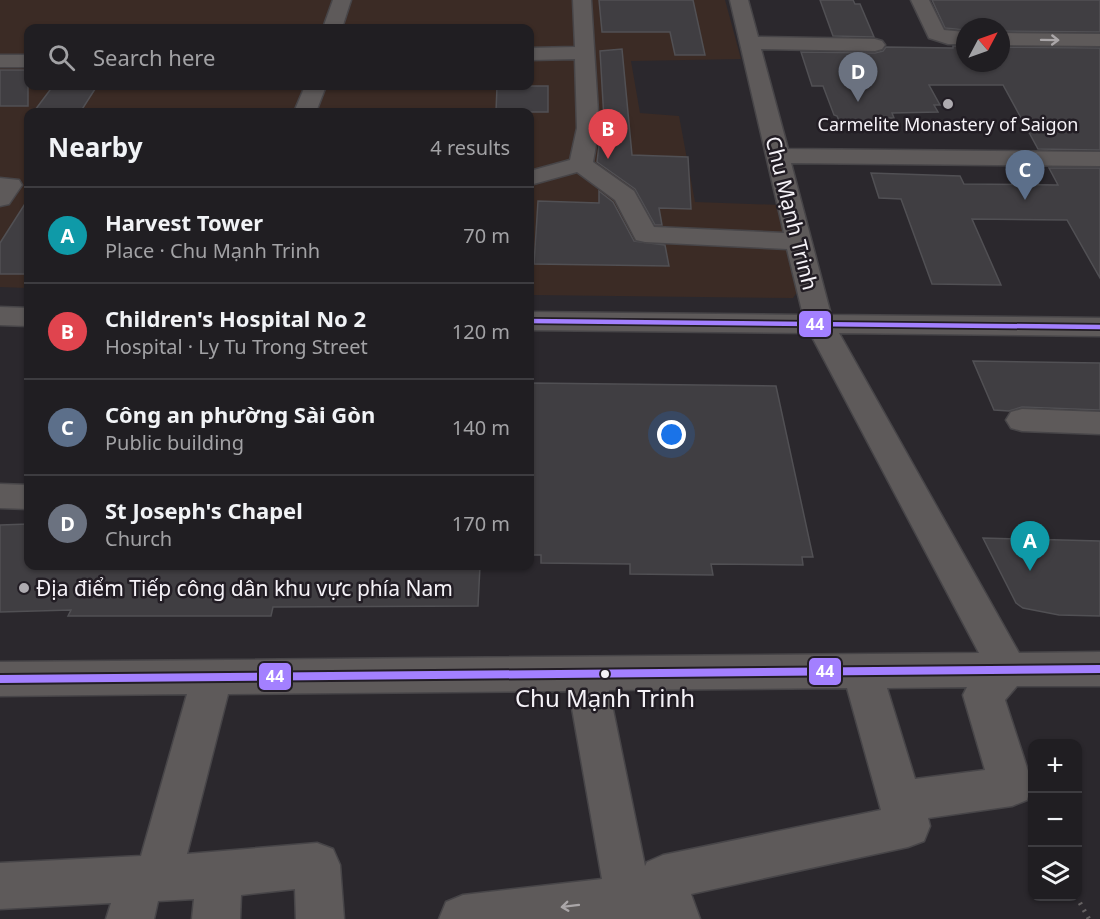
<!DOCTYPE html>
<html lang="en">
<head>
<meta charset="utf-8">
<style>
  body { margin:0; font-family:"Noto Sans",sans-serif; background:#28272a; color:#f1f3f6 }
  .controls { position:absolute; right:18px; bottom:18px; display:grid; overflow:hidden; border-radius:12px; box-shadow:0 2px 4px #0004 }
  .controls button { width:54px; height:54px; display:grid; place-items:center; padding:0; border:0; border-bottom:2px solid #3d3c40; background:#201e22; color:#f1f3f6; font:30px sans-serif }
  .compass { position:absolute; left:956px; top:18px; width:54px; height:54px; border-radius:50%; background:#201e22; box-shadow:0 2px 4px #0004; rotate:49deg }
  .you { position:absolute; left:672px; top:435px; width:21px; height:21px; margin:-15px; border:4px solid #fff; border-radius:50%; background:#1a73e8; box-shadow:0 0 0 9px #1a73e833 }
  .badge { display:grid; place-items:center; width:39px; height:39px; border-radius:50%; background:#aeabb0; color:#fff; font-size:20px; font-weight:700 }
  .pin { position:absolute; translate:-50% -50px; filter:drop-shadow(0 2px 3px #0008) }
  .pin::after { content:''; position:absolute; top:32px; width:21px; height:18px; background:inherit; clip-path:polygon(0 0,100% 0,50% 100%) }
  .list { margin:0; padding:0; list-style:none }
  h2 { display:flex; justify-content:space-between; align-items:center; height:78px; margin:0; padding:0 24px; font-size:26px }
  h2 small { font-size:20px; font-weight:400; color:#a2a2a5 }
  .list li { display:grid; grid-template-columns:39px 1fr auto; gap:18px; align-items:center; box-sizing:border-box; height:96px; padding:0 24px; border-top:2px solid #3d3c40 }
  .list b { display:block; font-size:22px; white-space:nowrap }
  .list p { margin:0; font-size:20px; white-space:nowrap; color:#a2a2a5 }
  .list em { font-size:20px; font-style:normal; color:#a2a2a5 }
  .icon { flex:none; width:33px; height:33px; fill:none; stroke:currentColor; stroke-width:2; stroke-linecap:round; stroke-linejoin:round }
  .map { position:relative; flex:none; width:1100px; height:919px; overflow:hidden }
  .search { position:absolute; background:#201e22; box-shadow:0 2px 4px #0004; left:24px; top:24px; width:510px; height:66px; display:flex; align-items:center; gap:15px; box-sizing:border-box; padding:0 21px; border-radius:12px; color:#a2a2a5; font-size:22px }
  .panel { position:absolute; background:#201e22; box-shadow:0 2px 4px #0004; left:24px; top:108px; width:510px; height:462px; border-radius:12px }
  .map>svg:first-child { display:block }
  .medical { fill:#3b2b25; fill-rule:evenodd }
  .building { fill:#403e42; stroke:#515054; stroke-width:1.5 }
  .lines { fill:none; stroke-linecap:round; stroke-linejoin:round }
  .minor-casing { stroke:#474548; stroke-width:3 }
  .path { stroke:#666263; stroke-width:4.5; stroke-dasharray:2 6; stroke-linecap:butt }
  .minor { fill:#5e5a5a; fill-rule:evenodd }
  .bus-1-far1-casing { stroke:#221d24; stroke-width:8 }
  .bus-1-casing { stroke:#221d24; stroke-width:12 }
  .bus-1-far1 { stroke:#a380ff; stroke-width:4.5 }
  .bus-1 { stroke:#a380ff; stroke-width:8 }
  .oneway { stroke:#aaa6a8 }
  .poi-dot { fill:#aeabb0; stroke:#221d24; stroke-width:2 }
  .bus-dot { fill:#f5f2f7; stroke:#221d24; stroke-width:2 }
  .labels { text-anchor:middle; dominant-baseline:central; stroke-width:5; stroke-linejoin:round; paint-order:stroke }
  .far-poi-label { font-size:18px; fill:#f5f2f7; stroke:#221d24 }
  .street-label { font-size:21px; fill:#f5f2f7; stroke:#221d24 }
  .poi-label { font-size:21px; fill:#f5f2f7; stroke:#221d24; text-anchor:start }
  .near-bus-label { font-size:24px; fill:#f5f2f7; stroke:#221d24 }
  .line-badge { stroke:#221d24; stroke-width:2 }
  .badge-label { font-size:16px; text-anchor:middle; font-weight:bold; fill:#fff }
</style>
</head>
<body>
<div class="map">
<svg width="1100" height="919" viewBox="0 0 1100 919">
  <rect width="100%" height="100%" fill="#2b282d"/>
  <!-- medical -->
  <path class="medical" d="M0,0H725L741,59L631,61L640,113L679,116L695,202L780,205L802,285L793,298L530,295V112H28V288L0,287ZM28,28H530V86H28Z"/>
  <!-- building -->
  <g class="building">
    <polygon points="599,0 693,0 705,55 675,55 670,32 602,32"/>
    <polygon points="820,0 853,0 855,4 860,4 874,37 833,36"/>
    <polygon points="932,0 1100,0 1100,32 1001,31 1001,27 965,27 965,30 945,28"/>
    <polygon points="953,46 965,46 965,63 1001,63 1001,47 1100,48 1100,150 1038,149 1003,85 929,85 940,105 934,105 938,112 892,113 894,118 887,118 890,124 840,123 837,116 834,115 823,86 812,86 801,52 875,53 883,51 886,47 953,48"/>
    <polygon points="622,49 632,155 688,157 691,209 659,208 662,225 655,225 635,189 597,162 600,137 605,137 600,51"/>
    <rect x="0" y="70" width="28" height="36"/>
    <polygon points="53,86 97,86 81,111 35,110"/>
    <polygon points="497,86 548,86 548,112 496,112"/>
    <polygon points="1049,168 1100,168 1100,278 1067,220 972,219 1001,285 932,284 901,199 879,198 871,173 960,176 964,184 1058,185"/>
    <polygon points="599,191 613,202 634,241 665,245 669,266 534,264 538,201 599,203"/>
    <polygon points="28,199 28,274 0,274 0,243"/>
    <polygon points="973,361 1100,363 1100,410 1022,407 1009,411 994,410"/>
    <polygon points="531,383 776,386 813,557 802,557 803,565 711,564 713,575 630,574 630,564 541,563 541,555 530,555"/>
    <polygon points="28,524 28,566 480,566 478,606 273,607 271,616 68,616 71,610 0,612 0,525"/>
    <polygon points="983,538 1100,541 1100,616 1059,615 1023,608 1016,603"/>
  </g>
  <g class="lines">
    <!-- minor casing -->
    <g class="minor-casing">
      <g id="minor">
        <polygon points="333,0 351,0 342,28 323,28"/>
        <path d="M573,0H591L599,128L593,162L634,191L654,227L784,233L730,0H748L758,37L875,39L882,41L885,45L882,49L875,51L761,49L788,149L1100,152V166L791,163L831,315L1100,318V336L839,333L1019,653L1100,652V686H1017L1005,700L1032,783L1027,800L1012,806L928,818L930,826L924,841L908,847L691,894L700,919H439L446,902L463,895L602,879L569,691L228,694L187,854L317,843L333,849L340,865L344,919H296L295,889L241,895L240,919H192L194,899L158,901L154,919H106L111,903L0,909V863L141,856L187,694L0,696V662L979,653L810,333L530,330V312L803,315L787,249L645,242L636,240L615,200L577,172L530,185V171L570,160L577,128L575,59L530,60V48L575,47ZM967,687L963,695L985,770L915,779L887,688ZM847,688L881,810L663,855L647,862L645,866L609,690Z"/>
        <polygon points="911,0 929,0 944,30 965,32 965,44 948,44 929,38"/>
        <polygon points="1001,33 1100,34 1100,46 1001,45"/>
        <rect x="0" y="55" width="28" height="12"/>
        <polygon points="305,86 326,86 316,112 294,112"/>
        <polygon points="0,178 19,180 22,185 9,204 0,206"/>
        <polygon points="0,307 28,308 28,326 0,325"/>
        <polygon points="1022,409 1100,412 1100,434 1022,431 1011,428 1006,420 1011,412"/>
        <polygon points="0,484 28,485 28,509 0,508"/>
      </g>
    </g>
    <!-- path -->
    <polyline class="path" points="1076,896 1089,919"/>
    <!-- minor -->
    <use href="#minor" class="minor"/>
    <!-- bus-1-far1 casing -->
    <g class="bus-1-far1-casing">
      <polyline id="bus-1-far1" points="530,321 1100,327"/>
    </g>
    <!-- bus-1 casing -->
    <g class="bus-1-casing">
      <polyline id="bus-1" points="0,679 1100,669"/>
    </g>
    <!-- bus-1-far1 -->
    <use href="#bus-1-far1" class="bus-1-far1"/>
    <!-- bus-1 -->
    <use href="#bus-1" class="bus-1"/>
  </g>
  <!-- one-way arrows -->
  <defs><path id="oneway-shaft" d="M-6 0H5M1.5-3L5.5 0L1.5 3" fill="none" stroke-width="1.6" stroke-linecap="round" stroke-linejoin="round" transform="scale(1.5)"/></defs>
  <g class="oneway">
    <use href="#oneway-shaft" transform="translate(1050 40) rotate(1)"/>
    <use href="#oneway-shaft" transform="translate(570 906) rotate(173)"/>
  </g>
  <!-- markers -->
  <g class="poi-dot">
    <circle cx="948" cy="104" r="6"/>
    <circle cx="24" cy="588" r="6"/>
  </g>
  <circle class="bus-dot" cx="605" cy="674" r="5"/>
  <g class="labels">
    <!-- far-poi labels -->
    <g class="far-poi-label">
      <text x="948" y="124">Carmelite Monastery of Saigon</text>
    </g>
    <!-- street labels -->
    <g class="street-label">
      <text transform="translate(792 213) rotate(76)">Chu Mạnh Trinh</text>
    </g>
    <!-- poi labels -->
    <g class="poi-label">
      <text x="36" y="588">Địa điểm Tiếp công dân khu vực phía Nam</text>
    </g>
    <!-- near-bus labels -->
    <g class="near-bus-label">
      <text x="605" y="697">Chu Mạnh Trinh</text>
    </g>
  </g>
  <g class="line-badge">
    <rect x="798" y="310" width="34" height="28" rx="6" fill="#a380ff"/>
    <rect x="808" y="657" width="34" height="29" rx="6" fill="#a380ff"/>
    <rect x="258" y="662" width="34" height="29" rx="6" fill="#a380ff"/>
  </g>
  <g class="badge-label">
    <text x="815" y="330">44</text>
    <text x="825" y="677">44</text>
    <text x="275" y="682">44</text>
  </g>
</svg>
<div class="controls">
<button>+</button>
<button>−</button>
<button><svg class="icon" aria-label="layers" viewBox="0 0 24 24"><path d="M12 4l9 5-9 5-9-5zM3 14l9 5 9-5"/></svg></button>
</div>
<svg class="compass" viewBox="-18 -18 36 36"><path d="M0-13l5 13h-10z" fill="#e53935"/><path d="M0 13l5-13h-10z" fill="#a2a2a5"/></svg>
<div class="you"></div>
<div class="pin badge" style="left:1030px;top:571px;background:#0f9aa8">A</div>
<div class="pin badge" style="left:608px;top:159px;background:#e0444e">B</div>
<div class="pin badge" style="left:1025px;top:200px;background:#5c6f8a">C</div>
<div class="pin badge" style="left:858px;top:102px;background:#6b7280">D</div>
<div class="search"><svg class="icon" aria-label="search" viewBox="0 0 24 24"><circle cx="10" cy="10" r="6"/><path d="M15 15l6 6"/></svg>Search here</div>
<section class="panel">
<h2>Nearby<small>4 results</small></h2>
<ul class="list">
<li><span class="badge" style="background:#0f9aa8">A</span><div><b>Harvest Tower</b><p>Place · Chu Mạnh Trinh</p></div><em>70 m</em></li>
<li><span class="badge" style="background:#e0444e">B</span><div><b>Children's Hospital No 2</b><p>Hospital · Ly Tu Trong Street</p></div><em>120 m</em></li>
<li><span class="badge" style="background:#5c6f8a">C</span><div><b>Công an phường Sài Gòn</b><p>Public building</p></div><em>140 m</em></li>
<li><span class="badge" style="background:#6b7280">D</span><div><b>St Joseph's Chapel</b><p>Church</p></div><em>170 m</em></li>
</ul>
</section>
</div>
</body>
</html>
